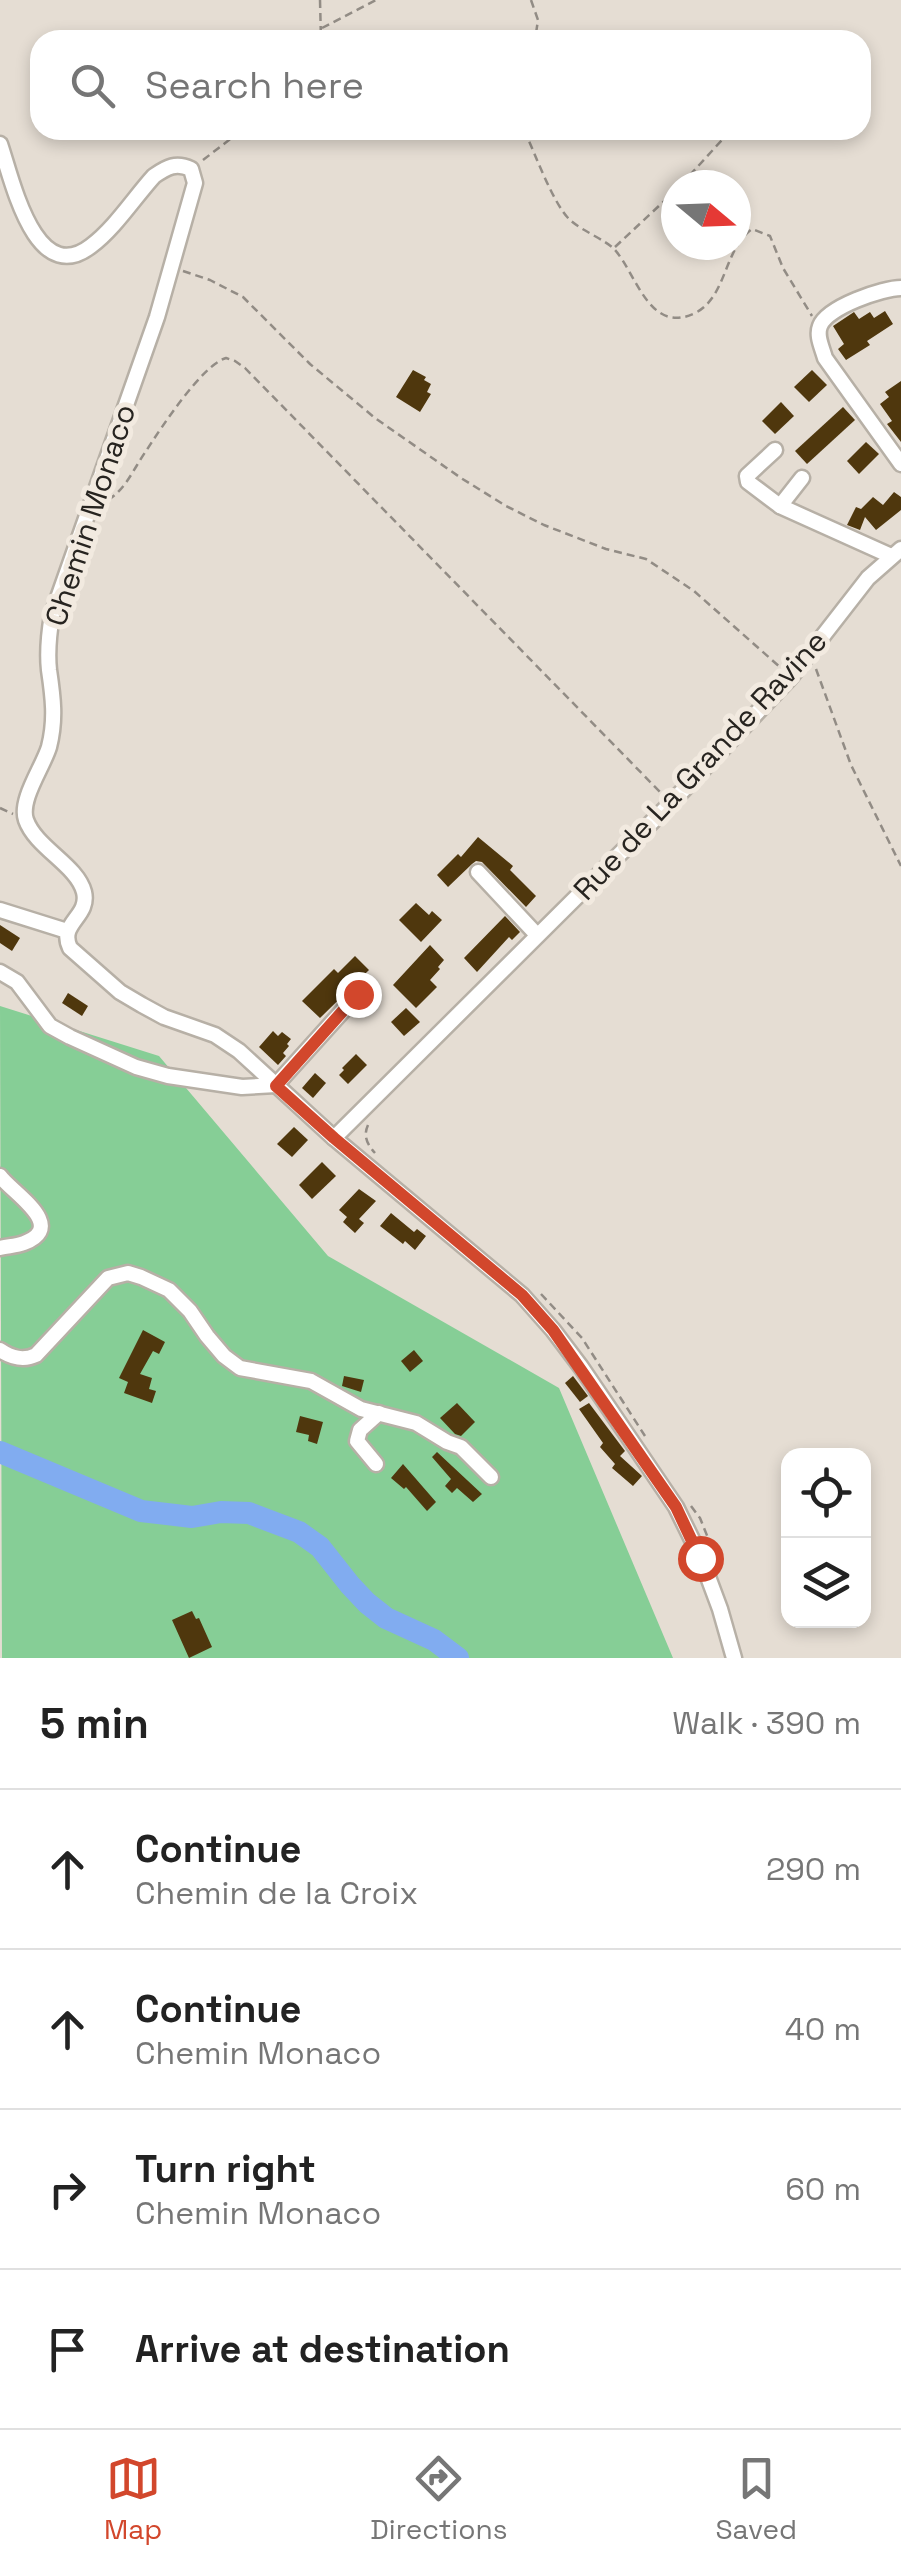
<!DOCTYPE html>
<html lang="en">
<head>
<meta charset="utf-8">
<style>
  body { margin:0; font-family:"Space Grotesk",sans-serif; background:#f2f2f2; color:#222 }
  .controls { position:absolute; right:30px; bottom:30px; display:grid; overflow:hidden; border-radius:20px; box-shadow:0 5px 15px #0003 }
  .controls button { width:90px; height:90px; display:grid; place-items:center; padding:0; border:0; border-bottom:2px solid #e0e0e0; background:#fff; color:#222; font:50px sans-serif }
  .compass { position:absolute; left:661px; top:170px; width:90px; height:90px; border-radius:50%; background:#fff; box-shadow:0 5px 15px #0003; rotate:109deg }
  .stop { position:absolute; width:30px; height:30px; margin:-22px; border:8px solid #d2472c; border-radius:50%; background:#fff }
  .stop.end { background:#d2472c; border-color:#fff; box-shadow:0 2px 10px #0008 }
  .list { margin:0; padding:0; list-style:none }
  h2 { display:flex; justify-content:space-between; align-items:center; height:130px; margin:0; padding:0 40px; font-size:42px }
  h2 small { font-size:32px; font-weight:400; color:#767676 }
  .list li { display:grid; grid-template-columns:65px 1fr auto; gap:30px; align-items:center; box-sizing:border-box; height:160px; padding:0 40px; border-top:2px solid #e0e0e0 }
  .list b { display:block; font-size:38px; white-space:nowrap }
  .list p { margin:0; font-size:32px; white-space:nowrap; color:#767676 }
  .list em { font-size:32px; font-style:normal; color:#767676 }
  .icon { flex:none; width:55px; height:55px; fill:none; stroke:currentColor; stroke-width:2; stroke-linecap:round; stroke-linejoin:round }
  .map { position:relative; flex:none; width:901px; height:1658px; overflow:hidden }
  .search { position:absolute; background:#fff; box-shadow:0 5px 15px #0003; left:30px; right:30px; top:30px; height:110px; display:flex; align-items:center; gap:25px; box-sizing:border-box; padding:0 35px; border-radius:30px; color:#767676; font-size:38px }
  .sheet { height:770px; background:#fff }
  nav { display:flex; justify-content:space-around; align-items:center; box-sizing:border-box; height:140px; border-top:2px solid #e0e0e0; background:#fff; font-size:28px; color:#767676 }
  nav a { display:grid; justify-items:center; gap:5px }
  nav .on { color:#d2472c }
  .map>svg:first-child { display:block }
  .green { fill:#86ce96 }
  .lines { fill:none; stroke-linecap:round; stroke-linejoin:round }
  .river { stroke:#81acf0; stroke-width:22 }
  .building { fill:#4f370d }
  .minor-casing { stroke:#b7b0a6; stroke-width:19 }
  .path { stroke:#928c85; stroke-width:2.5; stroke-dasharray:8 5; stroke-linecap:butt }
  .minor { stroke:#fff; stroke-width:14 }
  .route { stroke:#d2472c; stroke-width:12 }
  .labels { text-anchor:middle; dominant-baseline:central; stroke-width:10; stroke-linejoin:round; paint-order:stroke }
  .street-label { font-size:30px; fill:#272420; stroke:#f2eae0 }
</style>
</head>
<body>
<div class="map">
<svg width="901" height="1658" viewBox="0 0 901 1658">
  <rect width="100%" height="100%" fill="#e5ddd3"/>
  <!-- green -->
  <polygon class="green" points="0,1006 159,1056 328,1256 559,1388 673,1658 2,1658"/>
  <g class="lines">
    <!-- river -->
    <polyline class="river" points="0,1452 141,1511 192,1517 221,1512 249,1513 299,1532 320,1547 350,1585 367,1603 386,1618 434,1640 458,1658"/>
  </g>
  <!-- building -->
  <g class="building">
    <polygon points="885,311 893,324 867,341 870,345 846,360 838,349 844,344 833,326 854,312 859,319 870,312 874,318"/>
    <polygon points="413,370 426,377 424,380 431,384 427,392 431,394 420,412 396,397"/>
    <polygon points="812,370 827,385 809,402 794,387"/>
    <polygon points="901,381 901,442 887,424 892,421 880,404 889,397 885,392"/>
    <polygon points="781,402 794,416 775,434 762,421"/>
    <polygon points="843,407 855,420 807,464 795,451"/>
    <polygon points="866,442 879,454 859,474 847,461"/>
    <polygon points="894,492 901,497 901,510 876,530 865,517 860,530 847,525 856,507 861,509 873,497 883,505"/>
    <polygon points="478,837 513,866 510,870 536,896 526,907 482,862 476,861 472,864 448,887 437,875 458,854 461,857"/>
    <polygon points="416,903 429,915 432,911 442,920 421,942 399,920"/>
    <polygon points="505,916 520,932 512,940 509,937 477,972 464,958"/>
    <polygon points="0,925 20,938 12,951 0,943"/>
    <polygon points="430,945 444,960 438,967 440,969 430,980 437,987 416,1008 393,985"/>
    <polygon points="355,956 369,970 320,1018 302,1001 334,969 338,973"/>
    <polygon points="68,993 88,1006 82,1016 62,1003"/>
    <polygon points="406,1008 420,1022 404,1036 391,1022"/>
    <polygon points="273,1031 278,1036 282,1032 291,1039 287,1044 289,1046 283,1053 286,1056 278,1065 259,1047"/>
    <polygon points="356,1054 367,1065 348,1084 339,1075 344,1070 342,1068"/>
    <polygon points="315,1073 326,1083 313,1098 302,1088"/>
    <polygon points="294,1127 308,1140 292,1157 277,1144"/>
    <polygon points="322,1162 336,1176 312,1199 299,1185"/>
    <polygon points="359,1189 376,1201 359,1219 364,1223 355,1233 343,1222 347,1217 339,1210"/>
    <polygon points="391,1213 414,1232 417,1229 426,1236 415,1250 405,1241 403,1244 380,1226"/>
    <polygon points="143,1330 165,1342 159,1354 153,1351 140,1374 152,1378 149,1389 156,1391 152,1403 124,1393 128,1382 119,1378"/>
    <polygon points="414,1350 423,1361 410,1372 401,1361"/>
    <polygon points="344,1376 364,1380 361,1392 342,1386"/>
    <polygon points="573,1376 588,1396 580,1402 565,1383"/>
    <polygon points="457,1403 475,1422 461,1436 455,1434 440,1418"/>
    <polygon points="589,1403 625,1451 620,1456 642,1476 633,1486 612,1468 615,1464 600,1447 603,1443 579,1409"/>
    <polygon points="300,1416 323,1422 317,1444 308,1441 309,1435 296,1432"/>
    <polygon points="437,1452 482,1494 473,1502 457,1488 452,1493 445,1486 451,1479 432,1457"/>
    <polygon points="403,1464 436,1502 427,1511 406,1487 404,1489 391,1478"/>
    <polygon points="192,1611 196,1619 199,1618 212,1647 189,1658 172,1620"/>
  </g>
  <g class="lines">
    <!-- minor casing -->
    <g class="minor-casing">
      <g id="minor">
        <path d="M0,144C12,179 35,289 91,246C115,228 134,198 154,176C167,167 176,162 191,169L195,183L157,317L52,615C49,633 47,652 49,670C53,697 56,720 49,747C43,767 19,800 26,820C36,848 77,865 84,892C90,917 58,923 70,948L120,992L142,1005L164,1017L215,1035L239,1051L334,1138L522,1295L553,1330L581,1367L676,1507L701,1558L720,1609L734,1658"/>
        <path d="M901,288C883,288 827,307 820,326C816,336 822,347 825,358L901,464"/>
        <polyline points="775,450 747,476 748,482 780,506 891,556"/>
        <polyline points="780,506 802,478"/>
        <polyline points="478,872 537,935"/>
        <polyline points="0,910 67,931"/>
        <polyline points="0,972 17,982 50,1026 70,1037 136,1067 168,1076 242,1087 276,1085 358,994"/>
        <polyline points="334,1138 671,803 791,677 868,578 901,549"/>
        <path d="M0,1176C11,1192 69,1226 24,1243C16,1246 8,1246 0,1248"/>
        <path d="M0,1350C12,1358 23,1361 36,1355L108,1278L128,1273L141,1277L169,1290L190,1311L207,1336L224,1356L240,1368L311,1381L361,1409L416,1423L447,1442L461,1447L491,1477"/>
        <polyline points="376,1464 357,1441 360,1430 379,1413"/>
      </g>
    </g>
    <!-- path -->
    <g class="path">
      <polyline points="320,0 321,40"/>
      <polyline points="531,0 538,20 535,40"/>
      <polyline points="322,28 376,0"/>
      <path d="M524,130C535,153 553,204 570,220C582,231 606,240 615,250C637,275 650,337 697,312C727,295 724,249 752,229L770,236L783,268L812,316"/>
      <polyline points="203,160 242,130"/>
      <polyline points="681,185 731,130"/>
      <polyline points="615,247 676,190"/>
      <polyline points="183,271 210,280 243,297 310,364 375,418 461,478 506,506 544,525 606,549 646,559 694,591 781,668"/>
      <path d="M108,500C126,489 134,468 146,451C161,428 202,365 226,358L235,361L245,368L663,795"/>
      <polyline points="816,669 851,765 901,866"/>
      <polyline points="0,808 13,814"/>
      <path d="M368,1125C363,1136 367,1144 375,1153"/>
      <polyline points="541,1294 582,1338 645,1436"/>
      <polyline points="691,1506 700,1518 710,1543"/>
    </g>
    <!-- minor -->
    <use href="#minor" class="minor"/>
  </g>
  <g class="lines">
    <!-- route -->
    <polyline class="route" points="358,994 276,1086 334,1138 522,1295 553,1330 676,1507 700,1558"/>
  </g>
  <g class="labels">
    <!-- street labels -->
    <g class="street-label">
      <text transform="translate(90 515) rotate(-72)">Chemin Monaco</text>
      <text transform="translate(700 765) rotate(-47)">Rue de La Grande Ravine</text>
    </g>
  </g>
</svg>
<div class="controls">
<button><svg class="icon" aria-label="locate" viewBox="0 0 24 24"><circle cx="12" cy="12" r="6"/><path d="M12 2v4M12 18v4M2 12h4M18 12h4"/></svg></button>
<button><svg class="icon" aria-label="layers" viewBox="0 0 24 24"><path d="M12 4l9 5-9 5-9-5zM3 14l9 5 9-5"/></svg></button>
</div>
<svg class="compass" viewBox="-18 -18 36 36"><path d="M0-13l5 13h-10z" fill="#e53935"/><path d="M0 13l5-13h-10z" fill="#767676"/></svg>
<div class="stop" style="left:700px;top:1558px"></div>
<div class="stop end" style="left:358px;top:994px"></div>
<div class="search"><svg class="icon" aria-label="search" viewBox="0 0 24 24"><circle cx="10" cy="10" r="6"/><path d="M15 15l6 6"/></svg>Search here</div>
</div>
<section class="sheet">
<h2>5 min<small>Walk · 390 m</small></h2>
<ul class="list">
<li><svg class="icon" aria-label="ahead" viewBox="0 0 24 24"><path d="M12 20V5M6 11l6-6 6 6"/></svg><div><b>Continue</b><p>Chemin de la Croix</p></div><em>290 m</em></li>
<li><svg class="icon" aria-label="ahead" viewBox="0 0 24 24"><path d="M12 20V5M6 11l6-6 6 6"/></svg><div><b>Continue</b><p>Chemin Monaco</p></div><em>40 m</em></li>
<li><svg class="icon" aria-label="right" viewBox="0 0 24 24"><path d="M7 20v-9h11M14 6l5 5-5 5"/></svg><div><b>Turn right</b><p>Chemin Monaco</p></div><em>60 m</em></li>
<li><svg class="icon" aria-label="arrive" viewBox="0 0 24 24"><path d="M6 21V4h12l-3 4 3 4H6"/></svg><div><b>Arrive at destination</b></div></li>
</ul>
</section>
<nav>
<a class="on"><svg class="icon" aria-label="map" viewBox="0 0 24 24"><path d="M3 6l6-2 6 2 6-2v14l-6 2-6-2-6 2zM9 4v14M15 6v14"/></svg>Map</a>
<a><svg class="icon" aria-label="directions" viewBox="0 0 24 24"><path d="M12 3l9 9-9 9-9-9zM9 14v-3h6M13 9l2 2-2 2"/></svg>Directions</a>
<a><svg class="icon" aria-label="saved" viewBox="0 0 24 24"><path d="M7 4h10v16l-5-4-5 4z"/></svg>Saved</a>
</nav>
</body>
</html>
